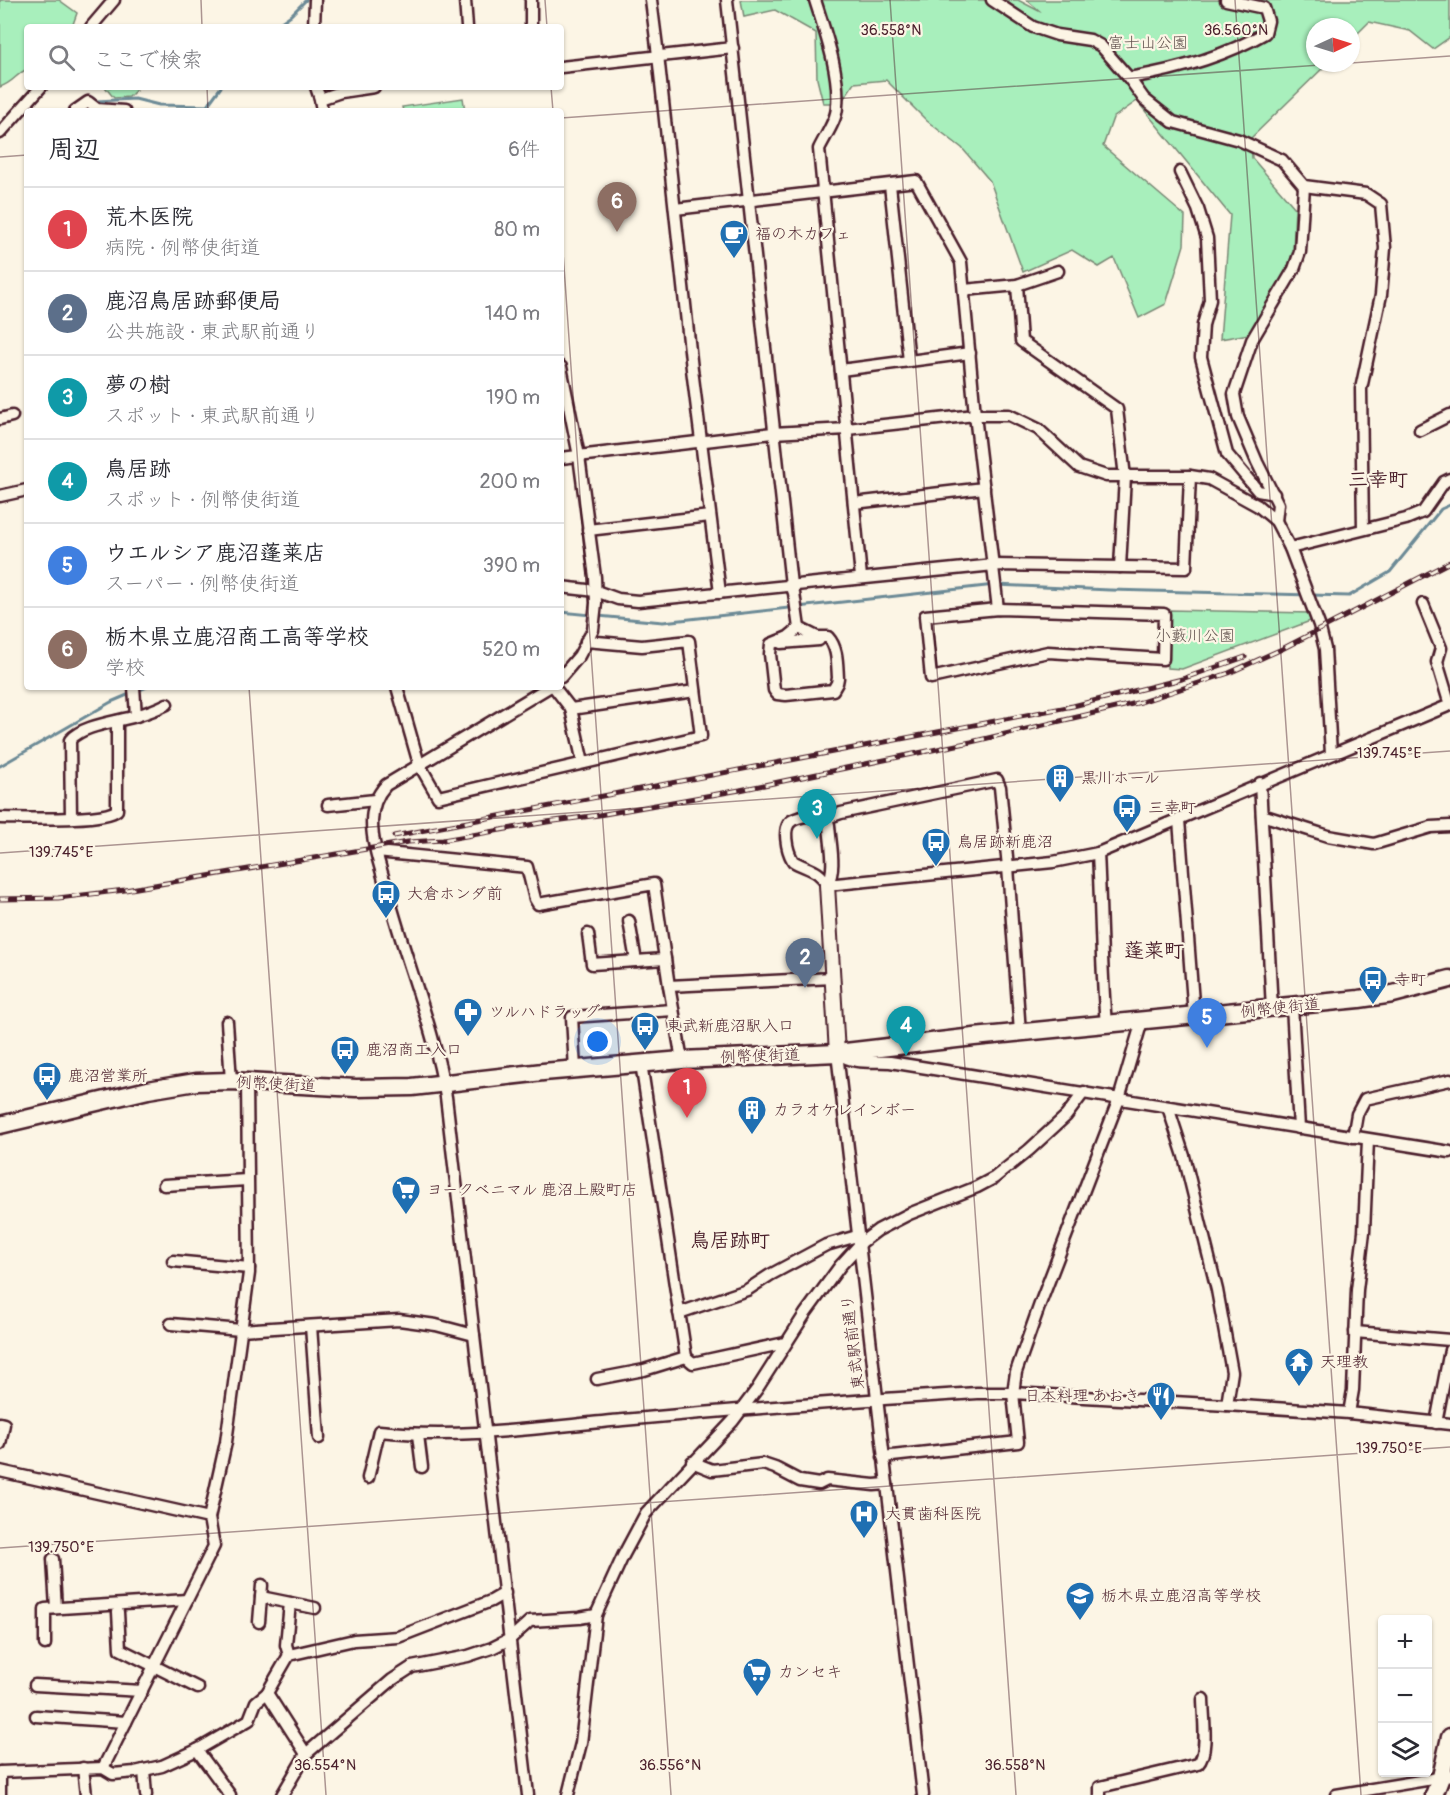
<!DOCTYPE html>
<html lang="ja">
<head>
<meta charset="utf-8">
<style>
  body { margin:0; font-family:Pangolin,"Klee One",sans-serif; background:#f7f7f7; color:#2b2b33 }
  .controls { position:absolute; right:18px; bottom:18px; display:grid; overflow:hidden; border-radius:6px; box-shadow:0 2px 4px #0004 }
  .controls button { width:54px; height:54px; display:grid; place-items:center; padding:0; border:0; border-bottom:2px solid #e1e1e2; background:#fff; color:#2b2b33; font:30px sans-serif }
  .compass { position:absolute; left:1306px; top:18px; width:54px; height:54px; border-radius:50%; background:#fff; box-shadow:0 2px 4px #0004; rotate:86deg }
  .you { position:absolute; left:598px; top:1042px; width:21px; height:21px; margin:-15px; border:4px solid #fff; border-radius:50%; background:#1a73e8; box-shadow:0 0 0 9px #1a73e833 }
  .badge { display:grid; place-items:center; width:39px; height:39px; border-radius:50%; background:#d93025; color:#fff; font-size:20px; font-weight:700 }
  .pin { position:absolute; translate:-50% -50px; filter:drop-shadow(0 2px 3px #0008) }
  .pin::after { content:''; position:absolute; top:32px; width:21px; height:18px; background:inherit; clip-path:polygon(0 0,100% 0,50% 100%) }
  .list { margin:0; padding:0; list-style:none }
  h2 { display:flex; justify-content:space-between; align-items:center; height:78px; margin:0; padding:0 24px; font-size:26px }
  h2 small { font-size:20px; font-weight:400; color:#7c7c81 }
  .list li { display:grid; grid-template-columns:39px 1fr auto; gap:18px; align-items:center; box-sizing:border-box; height:84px; padding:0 24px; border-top:2px solid #e1e1e2 }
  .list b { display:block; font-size:22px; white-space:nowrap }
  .list p { margin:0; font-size:20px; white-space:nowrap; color:#7c7c81 }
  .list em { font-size:20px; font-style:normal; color:#7c7c81 }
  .icon { flex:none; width:33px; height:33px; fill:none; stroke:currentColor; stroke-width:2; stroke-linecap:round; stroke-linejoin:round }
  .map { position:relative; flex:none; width:1450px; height:1795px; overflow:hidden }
  .search { position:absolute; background:#fff; box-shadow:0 2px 4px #0004; left:24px; top:24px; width:540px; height:66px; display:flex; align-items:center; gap:15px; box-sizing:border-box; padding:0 21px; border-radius:6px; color:#7c7c81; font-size:22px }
  .panel { position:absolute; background:#fff; box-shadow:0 2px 4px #0004; left:24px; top:108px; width:540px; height:582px; border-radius:6px }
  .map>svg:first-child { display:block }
  .green { fill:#a8efbc; stroke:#798774; stroke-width:1.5 }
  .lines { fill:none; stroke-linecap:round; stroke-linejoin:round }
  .stream { stroke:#6c8a96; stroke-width:3 }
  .minor-casing { stroke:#4a1f2b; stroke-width:15 }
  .major-casing { stroke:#4a1f2b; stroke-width:18 }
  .highway-casing { stroke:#4a1f2b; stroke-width:21 }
  .minor { stroke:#fcf5e5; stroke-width:10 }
  .major { stroke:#fcf5e5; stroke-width:14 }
  .highway { stroke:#fcf5e5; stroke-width:16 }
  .rail-casing { stroke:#4a1f2b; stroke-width:5 }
  .rail { stroke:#fcf5e5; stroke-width:3; stroke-dasharray:9; stroke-linecap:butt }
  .ticks { fill:none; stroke:#4a1f2b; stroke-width:1.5; stroke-opacity:0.45 }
  .labels { text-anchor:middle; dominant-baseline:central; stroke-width:4.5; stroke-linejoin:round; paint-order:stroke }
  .park-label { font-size:16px; fill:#62534f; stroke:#fcf5e5 }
  .poi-label { font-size:16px; fill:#4a1f2b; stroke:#fcf5e5; text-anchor:start }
  .street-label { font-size:16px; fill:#4a1f2b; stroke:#fcf5e5 }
  .quarter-label { font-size:20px; font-weight:bold; fill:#4a1f2b; stroke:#fcf5e5 }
  .ticks-label { font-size:15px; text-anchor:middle; fill:#4a1f2b; stroke:#fcf5e5; stroke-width:4.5; stroke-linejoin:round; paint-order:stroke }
</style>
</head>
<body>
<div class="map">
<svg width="1450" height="1795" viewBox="0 0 1450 1795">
  <rect width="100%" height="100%" fill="#fcf5e5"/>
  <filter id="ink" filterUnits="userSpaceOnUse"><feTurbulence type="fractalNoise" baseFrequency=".0167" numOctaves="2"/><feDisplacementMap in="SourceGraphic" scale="12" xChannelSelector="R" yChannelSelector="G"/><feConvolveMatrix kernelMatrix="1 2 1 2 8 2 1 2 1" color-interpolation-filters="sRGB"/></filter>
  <g filter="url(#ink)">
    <!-- green -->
    <g class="green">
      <path d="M0,0H59L77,13L72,27H27V69C15,75 14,82 0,87Z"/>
      <polygon points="741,0 809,0 816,22 816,0 1018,0 1041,12 1027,0 1450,0 1450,37 1433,49 1410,31 1369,22 1351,40 1351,27 1315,27 1315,63 1328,63 1251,138 1252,158 1295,208 1293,251 1285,276 1249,334 1220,339 1230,215 1137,101 1113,118 1103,146 1185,216 1184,245 1166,304 1139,318 1114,258 1099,267 1072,250 1023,272 990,181 962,148 927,121 886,80 854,83 841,103 823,103 817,79 816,33 775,10 744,17"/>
      <polygon points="105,87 133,87 136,90 129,97 114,98"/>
      <polygon points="463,98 465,111 403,111 402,107"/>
      <polygon points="1168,610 1310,613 1313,620 1182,669 1167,668"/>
    </g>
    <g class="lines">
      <!-- stream -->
      <g class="stream">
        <polyline points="274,27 291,15 306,0"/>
        <polyline points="93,98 96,101 135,99 159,105 207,106 221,87"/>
        <polyline points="561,612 591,615"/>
        <polyline points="598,616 663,622 995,585 1110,590 1349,596 1390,572 1441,509 1450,505"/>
        <polyline points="138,691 147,687"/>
        <polyline points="0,766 111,702 132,693"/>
      </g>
      <!-- minor casing -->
      <g class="minor-casing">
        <g id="minor">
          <polyline points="465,0 467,27"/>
          <polyline points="531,0 531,27"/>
          <polyline points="651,0 658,55 692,369 720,593"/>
          <polyline points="727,0 791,585 794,593 799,628"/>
          <path d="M815,0C825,32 840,73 837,106C837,120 825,136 819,149L861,577"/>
          <polyline points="992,0 1033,27 1057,35 1090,40 1101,46 1129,78 1144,99 1173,122 1239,140 1282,160 1304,186 1366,194 1381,204 1385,248 1381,295 1361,389 1363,529"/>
          <polyline points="91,27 114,0"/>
          <polyline points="314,27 315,0"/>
          <polyline points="561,67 733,48"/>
          <path d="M1129,78C1176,70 1224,57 1265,33L1268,21L1264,8L1226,0"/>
          <polyline points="316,87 320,99"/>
          <polyline points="75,111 88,102 97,109 124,111"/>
          <polyline points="322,111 320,99 341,92 374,87"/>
          <polyline points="0,133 41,87"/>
          <polyline points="1180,172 1198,209 1207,238 1210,300 1203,325 1201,357 1227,454 1258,491 1274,494"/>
          <polyline points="890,185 909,361"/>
          <polyline points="675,209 916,181 961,262 975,415 998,609"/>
          <polyline points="1017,285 1021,341 1117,409 1125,477 1120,567"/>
          <polyline points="964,290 1017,285 1058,271"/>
          <polyline points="561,367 579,456 595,577 596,603 593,630 579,656 561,677"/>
          <polyline points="841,370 970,353"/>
          <polyline points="0,419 12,416"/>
          <polyline points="1420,430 1450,415"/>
          <polyline points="561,458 773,433 847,429 975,415 1009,415 1038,429 1079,467 1106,476 1190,476 1209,479 1258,506 1276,521 1290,548 1319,625 1325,649 1331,754"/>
          <polyline points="0,496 27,490"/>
          <polyline points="854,503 984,488"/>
          <polyline points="1276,521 1278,504 1257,462 1238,417 1234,394 1252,340 1294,269 1300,252 1304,186"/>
          <polyline points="588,530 710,516"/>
          <polyline points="1290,548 1406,519 1423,512 1444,482 1450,479"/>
          <polyline points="561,587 596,591 618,599 638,601 994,565 1186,568 1190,476"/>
          <polygon points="998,609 1164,614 1163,659 1048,652 931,678 925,616"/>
          <path d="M799,628L817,637H828C838,648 837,664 838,678L837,683L833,690L786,695L777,694L774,690L770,654L771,644L788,637Z"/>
          <polyline points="781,643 819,640"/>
          <polyline points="134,687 136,716"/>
          <polyline points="397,687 419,764 438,797 701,736 689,641 642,646 586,641"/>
          <polyline points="554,687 571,709 583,763"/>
          <polyline points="571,709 695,691"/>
          <polyline points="1260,783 1272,1009"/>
          <polyline points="328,805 375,800"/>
          <path d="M818,814L827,818L829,825C830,843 837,870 827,885C820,869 806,869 793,861C787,851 781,826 793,820C800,816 811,816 818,814Z"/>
          <polyline points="1262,815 1328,836 1374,844 1431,827 1450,826"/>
          <path d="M71,817L70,740C82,725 117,722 136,716C146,713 157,709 167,704"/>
          <path d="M0,818C23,818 103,822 117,810V721"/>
          <polyline points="827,818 841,813 997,780 1000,787 1008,867 1020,1032"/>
          <polyline points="1179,820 1194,1016"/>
          <polyline points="377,852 527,867 535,899 538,904 654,884 669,986 682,1060"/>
          <path d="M1098,853C1101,910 1101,967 1106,1024"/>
          <polyline points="827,885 1053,862 1098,853 1450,705 1437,662 1441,648 1423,604"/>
          <polyline points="629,921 636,961"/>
          <polyline points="588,934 592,964 665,959"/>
          <polyline points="669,986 833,978"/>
          <polyline points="1292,1006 1299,1128"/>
          <polyline points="227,1022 231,1081"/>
          <polyline points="837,1053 923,1795"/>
          <path d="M837,1053C854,1065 871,1061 890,1062L1450,1152"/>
          <polyline points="641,1063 686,1357"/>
          <polyline points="575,1069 572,1017 673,1010"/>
          <polyline points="1168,1107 1184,1156 1217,1290 1232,1372 1227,1405"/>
          <polyline points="1353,1137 1357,1114 1365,1099 1450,1080"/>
          <polyline points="164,1185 247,1180"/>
          <polyline points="173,1261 249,1268"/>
          <polyline points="679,1313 747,1290 770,1275 826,1245 857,1236"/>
          <polyline points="171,1324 241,1330 399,1320 436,1325 474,1335"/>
          <polyline points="311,1326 319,1438"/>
          <polyline points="1355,1332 1450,1340"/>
          <polyline points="597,1379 644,1370 686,1357 693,1363 785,1343"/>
          <polyline points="1349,1413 1353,1390 1357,1290 1364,1232 1368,1140"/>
          <polyline points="0,1423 4,1424 0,1444"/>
          <polyline points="1436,1423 1450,1350"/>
          <polyline points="418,1435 422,1467"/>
          <polyline points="883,1457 1018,1442 1013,1393 1016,1372 1040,1304 1119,1099 1142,1021"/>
          <polyline points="692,1462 712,1470 763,1464 775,1468 800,1481 819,1484 827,1480 874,1485 887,1484"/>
          <polyline points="0,1471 209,1518"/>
          <path d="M368,1478L379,1431C460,1440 543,1427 623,1420C741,1409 859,1400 977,1393H1013L1227,1405L1349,1413L1450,1424"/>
          <polyline points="53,1559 56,1608"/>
          <polyline points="261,1597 315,1608"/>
          <polyline points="118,1612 120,1649 198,1688"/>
          <polyline points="259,1622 262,1585"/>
          <polyline points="45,1644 45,1609 187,1600"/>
          <polyline points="289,1655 286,1645 290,1603"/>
          <polyline points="35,1685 142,1691"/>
          <polyline points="267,1693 306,1754"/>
          <polyline points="36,1716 126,1722"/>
          <polyline points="197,1750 230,1795"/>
          <polyline points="83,1768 86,1795"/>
          <polyline points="103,1768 214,1546 209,1518 226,1442 249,1273 247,1082"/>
          <polyline points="144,1770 146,1795"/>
          <polyline points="0,1772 103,1768 113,1774 135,1772 162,1766 197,1750 249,1720 256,1702 267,1693 289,1655 354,1640 398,1637 491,1601 505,1593"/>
          <polyline points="0,1795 0,1772"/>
          <polyline points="282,1795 306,1754 392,1680 412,1667 468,1656 492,1648 510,1639 530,1621 579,1618 596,1615 623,1556 646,1513 733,1421 757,1389 805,1314 840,1266 862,1242 878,1230 909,1214 977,1187 994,1178 1029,1150 1066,1116 1084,1092"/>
          <path d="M528,1795L446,1097C434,1028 406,962 388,894C382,871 372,846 372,822C372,807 376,796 386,785L549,687"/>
          <polyline points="568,1795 581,1743 596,1615"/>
          <path d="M1100,1795V1787L1198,1764C1209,1753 1203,1715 1203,1699"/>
          <polyline points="1336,1795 1450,1776"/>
        </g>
      </g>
      <!-- major casing -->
      <g class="major-casing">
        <polyline id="major" points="827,885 837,1053"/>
      </g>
      <!-- highway casing -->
      <g class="highway-casing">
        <g id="highway">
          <polyline points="0,1125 148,1090 196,1082 231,1081 356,1088 412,1087 543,1072 682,1060 837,1053 974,1037 1359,999 1393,994 1450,979"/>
          <polyline points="1434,1795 1441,1777 1450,1737"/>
        </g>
      </g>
      <!-- minor -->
      <use href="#minor" class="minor"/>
      <!-- major -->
      <use href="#major" class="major"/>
      <!-- highway -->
      <use href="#highway" class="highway"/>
      <!-- rail casing -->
      <g class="rail-casing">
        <g id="rail">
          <polyline points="394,836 1073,706 1182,679 1245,657"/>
          <polyline points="0,899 58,898 125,890 408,842 443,840 547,822 599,815 740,790 971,742 1141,702 1229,673 1282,649 1450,562"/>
        </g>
      </g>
      <!-- rail -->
      <use href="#rail" class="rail"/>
    </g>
  </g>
  <!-- ticks -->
  <path class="ticks" d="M201,0L202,27M545,0L547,27M890,0L1016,1795M1235,0L1361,1795M1351,63L1450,56M207,87L208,111M551,87L553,111M561,118L1349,63M0,157L27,155M561,224L671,1795M249,687L326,1795M0,853L1450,751M0,1548L1450,1447"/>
  <!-- icons -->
  <defs>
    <g id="cafe-pin" transform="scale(1.5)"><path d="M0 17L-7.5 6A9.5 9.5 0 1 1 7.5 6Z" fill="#1f6fb2" stroke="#fcf5e5"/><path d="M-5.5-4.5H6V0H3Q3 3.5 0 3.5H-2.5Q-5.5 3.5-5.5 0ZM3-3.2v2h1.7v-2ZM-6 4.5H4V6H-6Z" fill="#fff"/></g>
    <g id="building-pin" transform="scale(1.5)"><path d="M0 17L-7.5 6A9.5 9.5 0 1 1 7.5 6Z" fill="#1f6fb2" stroke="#fcf5e5"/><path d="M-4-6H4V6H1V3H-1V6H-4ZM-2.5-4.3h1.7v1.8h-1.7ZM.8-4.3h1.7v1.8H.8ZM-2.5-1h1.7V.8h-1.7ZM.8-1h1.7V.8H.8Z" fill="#fff"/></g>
    <g id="bus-pin" transform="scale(1.5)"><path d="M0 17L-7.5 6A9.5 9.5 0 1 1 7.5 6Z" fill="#1f6fb2" stroke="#fcf5e5"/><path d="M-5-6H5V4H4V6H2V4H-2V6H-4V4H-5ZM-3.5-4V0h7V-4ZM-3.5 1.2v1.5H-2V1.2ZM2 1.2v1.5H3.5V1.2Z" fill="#fff"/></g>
    <g id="pharmacy-pin" transform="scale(1.5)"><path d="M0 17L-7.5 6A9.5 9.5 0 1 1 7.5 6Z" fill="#1f6fb2" stroke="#fcf5e5"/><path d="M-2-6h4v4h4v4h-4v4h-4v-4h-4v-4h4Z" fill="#fff"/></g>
    <g id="supermarket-pin" transform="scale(1.5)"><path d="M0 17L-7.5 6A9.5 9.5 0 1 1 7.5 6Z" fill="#1f6fb2" stroke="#fcf5e5"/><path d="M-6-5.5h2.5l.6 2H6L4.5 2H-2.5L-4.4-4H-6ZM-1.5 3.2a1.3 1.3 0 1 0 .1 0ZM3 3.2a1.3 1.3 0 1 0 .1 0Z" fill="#fff"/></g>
    <g id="temple-pin" transform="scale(1.5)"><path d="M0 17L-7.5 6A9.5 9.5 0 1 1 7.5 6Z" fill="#1f6fb2" stroke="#fcf5e5"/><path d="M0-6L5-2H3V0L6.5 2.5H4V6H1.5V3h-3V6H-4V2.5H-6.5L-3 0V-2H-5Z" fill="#fff"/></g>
    <g id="restaurant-pin" transform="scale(1.5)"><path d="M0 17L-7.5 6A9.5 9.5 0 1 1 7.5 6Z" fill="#1f6fb2" stroke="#fcf5e5"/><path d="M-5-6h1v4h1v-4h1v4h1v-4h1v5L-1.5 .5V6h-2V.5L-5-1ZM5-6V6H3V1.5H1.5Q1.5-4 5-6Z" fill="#fff"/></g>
    <g id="hospital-pin" transform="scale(1.5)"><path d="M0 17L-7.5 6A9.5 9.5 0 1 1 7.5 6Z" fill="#1f6fb2" stroke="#fcf5e5"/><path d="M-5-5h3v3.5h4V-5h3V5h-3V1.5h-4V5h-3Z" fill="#fff"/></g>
    <g id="school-pin" transform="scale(1.5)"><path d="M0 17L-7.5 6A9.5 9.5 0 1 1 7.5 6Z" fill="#1f6fb2" stroke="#fcf5e5"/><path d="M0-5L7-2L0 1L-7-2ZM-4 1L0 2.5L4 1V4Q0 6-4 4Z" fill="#fff"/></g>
  </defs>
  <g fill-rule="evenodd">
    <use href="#cafe-pin" x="734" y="234"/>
    <use href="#building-pin" x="1060" y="778"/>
    <use href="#bus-pin" x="1127" y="808"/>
    <use href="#bus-pin" x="936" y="842"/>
    <use href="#bus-pin" x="386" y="894"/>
    <use href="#bus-pin" x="1373" y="980"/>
    <use href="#pharmacy-pin" x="468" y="1012"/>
    <use href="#bus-pin" x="645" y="1026"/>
    <use href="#bus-pin" x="345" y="1050"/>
    <use href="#bus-pin" x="47" y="1076"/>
    <use href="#building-pin" x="752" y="1110"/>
    <use href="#supermarket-pin" x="406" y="1190"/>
    <use href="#temple-pin" x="1299" y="1362"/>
    <use href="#restaurant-pin" x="1161" y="1396"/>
    <use href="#hospital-pin" x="864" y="1514"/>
    <use href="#school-pin" x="1080" y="1596"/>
    <use href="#supermarket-pin" x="757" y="1672"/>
  </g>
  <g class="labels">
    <!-- park labels -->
    <g class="park-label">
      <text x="1148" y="43">富士山公園</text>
      <text x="1195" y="636">小藪川公園</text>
    </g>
    <!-- poi labels -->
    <g class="poi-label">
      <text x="755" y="234">福の木カフェ</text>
      <text x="1081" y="778">黒川ホール</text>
      <text x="1148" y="808">三幸町</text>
      <text x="957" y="842">鳥居跡新鹿沼</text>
      <text x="407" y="894">大倉ホンダ前</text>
      <text x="1394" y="980">寺町</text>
      <text x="489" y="1012">ツルハドラッグ</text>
      <text x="666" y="1026">東武新鹿沼駅入口</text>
      <text x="366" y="1050">鹿沼商工入口</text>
      <text x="68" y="1076">鹿沼営業所</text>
      <text x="773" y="1110">カラオケレインボー</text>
      <text x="427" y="1190">ヨークベニマル 鹿沼上殿町店</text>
      <text x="1320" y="1362">天理教</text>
      <text x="1140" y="1396" text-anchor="end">日本料理 あおき</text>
      <text x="885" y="1514">大貫歯科医院</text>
      <text x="1101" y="1596">栃木県立鹿沼高等学校</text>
      <text x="778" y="1672">カンセキ</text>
    </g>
    <!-- street labels -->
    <g class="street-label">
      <text transform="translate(1280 1008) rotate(-6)">例幣使街道</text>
      <text transform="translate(760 1056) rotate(-2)">例幣使街道</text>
      <text transform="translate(276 1084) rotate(3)">例幣使街道</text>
      <text transform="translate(853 1342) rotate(-97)">東武駅前通り</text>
    </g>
    <!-- quarter labels -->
    <g class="quarter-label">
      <text x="1378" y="479">三幸町</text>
      <text x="1154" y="950">蓬莱町</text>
      <text x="730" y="1240">鳥居跡町</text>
    </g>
  </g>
  <g class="ticks-label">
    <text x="891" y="35">36.558°N</text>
    <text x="1236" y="35">36.560°N</text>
    <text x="1389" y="758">139.745°E</text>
    <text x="61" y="857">139.745°E</text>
    <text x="1389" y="1453">139.750°E</text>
    <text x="61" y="1552">139.750°E</text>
    <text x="325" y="1770">36.554°N</text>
    <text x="670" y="1770">36.556°N</text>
    <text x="1015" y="1770">36.558°N</text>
  </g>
</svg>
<div class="controls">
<button>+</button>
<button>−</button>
<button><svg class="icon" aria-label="layers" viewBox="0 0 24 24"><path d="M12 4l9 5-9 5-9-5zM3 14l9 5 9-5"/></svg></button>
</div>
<svg class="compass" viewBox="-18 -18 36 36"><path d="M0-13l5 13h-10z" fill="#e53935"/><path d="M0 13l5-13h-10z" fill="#7c7c81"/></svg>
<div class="you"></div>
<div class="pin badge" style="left:687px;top:1118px;background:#e0444e">1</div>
<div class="pin badge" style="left:805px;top:988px;background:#5c6f8a">2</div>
<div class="pin badge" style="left:817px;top:839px;background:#0f9aa8">3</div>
<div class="pin badge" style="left:906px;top:1056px;background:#0f9aa8">4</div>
<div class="pin badge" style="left:1207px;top:1048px;background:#3f7fe0">5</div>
<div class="pin badge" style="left:617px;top:232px;background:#8d6e63">6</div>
<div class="search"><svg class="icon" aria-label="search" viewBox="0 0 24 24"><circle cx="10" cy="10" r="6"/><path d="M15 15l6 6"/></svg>ここで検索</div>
<section class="panel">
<h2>周辺<small>6件</small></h2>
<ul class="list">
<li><span class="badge" style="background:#e0444e">1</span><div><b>荒木医院</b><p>病院 · 例幣使街道</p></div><em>80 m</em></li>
<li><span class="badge" style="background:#5c6f8a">2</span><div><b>鹿沼鳥居跡郵便局</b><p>公共施設 · 東武駅前通り</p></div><em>140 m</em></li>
<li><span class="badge" style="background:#0f9aa8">3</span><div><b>夢の樹</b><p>スポット · 東武駅前通り</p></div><em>190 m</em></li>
<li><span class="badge" style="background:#0f9aa8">4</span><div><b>鳥居跡</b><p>スポット · 例幣使街道</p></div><em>200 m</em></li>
<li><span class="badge" style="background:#3f7fe0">5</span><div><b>ウエルシア鹿沼蓬莱店</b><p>スーパー · 例幣使街道</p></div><em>390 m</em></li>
<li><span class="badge" style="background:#8d6e63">6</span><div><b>栃木県立鹿沼商工高等学校</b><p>学校</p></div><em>520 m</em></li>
</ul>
</section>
</div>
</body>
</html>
